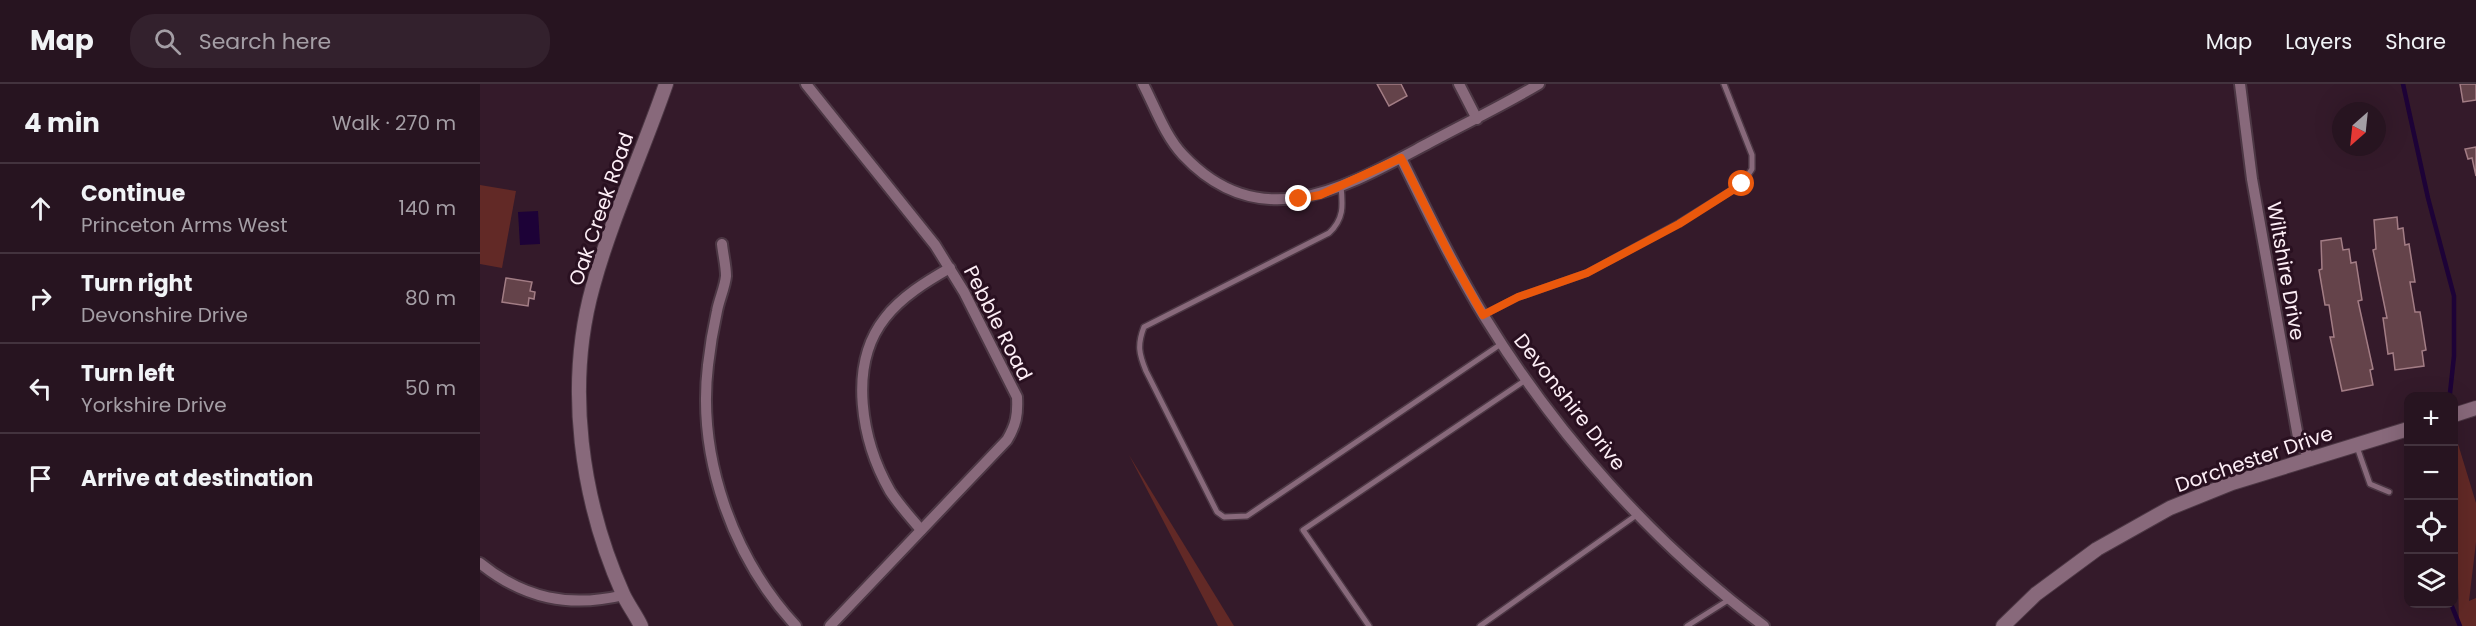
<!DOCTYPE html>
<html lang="en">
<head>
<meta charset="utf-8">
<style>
  body { margin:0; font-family:Poppins,sans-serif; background:#33212d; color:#f1f3f6 }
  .controls { position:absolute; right:18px; bottom:18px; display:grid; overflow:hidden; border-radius:12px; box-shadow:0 6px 24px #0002 }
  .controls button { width:54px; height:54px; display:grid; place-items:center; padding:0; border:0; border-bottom:2px solid #43333e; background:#271420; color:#f1f3f6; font:30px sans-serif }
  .compass { position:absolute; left:1852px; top:18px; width:54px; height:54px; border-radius:50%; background:#271420; box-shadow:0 6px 24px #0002; rotate:207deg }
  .stop { position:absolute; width:18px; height:18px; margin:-14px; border:4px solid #ea580c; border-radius:50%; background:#fff }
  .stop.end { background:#ea580c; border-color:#fff; box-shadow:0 2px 6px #0008 }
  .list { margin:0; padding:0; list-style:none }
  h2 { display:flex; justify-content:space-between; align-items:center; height:78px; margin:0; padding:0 24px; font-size:26px }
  h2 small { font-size:20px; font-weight:400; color:#a49ea5 }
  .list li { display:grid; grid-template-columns:39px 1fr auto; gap:18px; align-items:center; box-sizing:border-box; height:90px; padding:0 24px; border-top:2px solid #43333e }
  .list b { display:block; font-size:22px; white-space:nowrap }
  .list p { margin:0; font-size:20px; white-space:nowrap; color:#a49ea5 }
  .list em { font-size:20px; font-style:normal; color:#a49ea5 }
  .icon { flex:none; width:33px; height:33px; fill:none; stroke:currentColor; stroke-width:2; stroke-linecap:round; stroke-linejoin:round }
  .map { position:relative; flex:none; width:1996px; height:542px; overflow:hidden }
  header { display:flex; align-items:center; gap:36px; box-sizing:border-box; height:84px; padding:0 30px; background:#271420; border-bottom:2px solid #43333e }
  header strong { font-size:28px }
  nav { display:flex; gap:33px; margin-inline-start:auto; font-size:21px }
  .search { width:420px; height:54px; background:#33212d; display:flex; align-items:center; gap:15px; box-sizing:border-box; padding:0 21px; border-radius:24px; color:#a49ea5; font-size:22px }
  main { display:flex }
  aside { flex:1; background:#271420 }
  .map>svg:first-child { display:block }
  .green { fill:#622926 }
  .water { fill:#1d0237 }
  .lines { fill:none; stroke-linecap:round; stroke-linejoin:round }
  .stream { stroke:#1d0237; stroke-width:4.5 }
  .building { fill:#64434a; stroke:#a37d85; stroke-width:1.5 }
  .service-casing { stroke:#4c3744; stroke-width:8 }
  .minor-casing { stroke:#4c3744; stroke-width:14 }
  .tertiary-casing { stroke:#4c3744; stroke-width:16 }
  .service { stroke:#88697b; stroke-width:5 }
  .minor { stroke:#88697b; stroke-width:10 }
  .tertiary { stroke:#88697b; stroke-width:14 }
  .route { stroke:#ea580c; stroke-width:8 }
  .labels { text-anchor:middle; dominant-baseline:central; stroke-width:6; stroke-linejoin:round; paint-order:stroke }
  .street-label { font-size:20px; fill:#fdeef6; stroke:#291020 }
</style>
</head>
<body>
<header>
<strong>Map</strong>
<div class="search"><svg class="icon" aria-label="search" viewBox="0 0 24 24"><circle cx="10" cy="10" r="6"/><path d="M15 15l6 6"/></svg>Search here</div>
<nav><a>Map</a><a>Layers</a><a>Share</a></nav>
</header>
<main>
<aside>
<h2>4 min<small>Walk · 270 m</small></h2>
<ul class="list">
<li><svg class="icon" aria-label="ahead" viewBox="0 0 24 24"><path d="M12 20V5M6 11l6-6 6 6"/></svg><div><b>Continue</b><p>Princeton Arms West</p></div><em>140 m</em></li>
<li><svg class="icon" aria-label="right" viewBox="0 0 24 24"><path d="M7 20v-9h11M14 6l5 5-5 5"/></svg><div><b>Turn right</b><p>Devonshire Drive</p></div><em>80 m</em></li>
<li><svg class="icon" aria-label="left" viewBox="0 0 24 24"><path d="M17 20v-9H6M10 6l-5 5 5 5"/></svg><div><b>Turn left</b><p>Yorkshire Drive</p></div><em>50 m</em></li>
<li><svg class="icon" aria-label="arrive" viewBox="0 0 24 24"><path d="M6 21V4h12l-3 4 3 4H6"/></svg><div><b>Arrive at destination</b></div></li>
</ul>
</aside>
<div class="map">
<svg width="1996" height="542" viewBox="0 0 1996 542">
  <rect width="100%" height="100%" fill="#341a2a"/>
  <!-- green -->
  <g class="green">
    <polygon points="0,101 36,107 22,184 0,180"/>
    <polygon points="1975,350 1996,419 1996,458 1989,517 1996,514 1996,542 1979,542"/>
    <polygon points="649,371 754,542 738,542"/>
  </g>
  <!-- water -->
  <polygon class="water" points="58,127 60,160 40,161 38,128"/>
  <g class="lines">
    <!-- stream -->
    <g class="stream">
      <polyline points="1923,0 1948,114 1974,212 1974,272 1970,309"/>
      <polyline points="1971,520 1980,542"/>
    </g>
  </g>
  <!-- building -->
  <g class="building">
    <polygon points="897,0 921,0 927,12 909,22"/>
    <polygon points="1980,0 1996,0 1996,16 1983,18"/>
    <polygon points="1996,63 1996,92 1992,74 1988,75 1985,65"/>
    <polygon points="1917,133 1918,145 1923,144 1925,161 1929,160 1935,198 1930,198 1935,228 1940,228 1946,266 1942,267 1944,282 1915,286 1913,269 1908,270 1903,234 1907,234 1893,166 1896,165 1894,136"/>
    <polygon points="1861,154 1863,166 1869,165 1871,179 1876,178 1882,216 1878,217 1893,285 1890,286 1893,301 1862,307 1850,253 1854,253 1849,221 1845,221 1839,186 1842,185 1841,157"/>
    <polygon points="26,194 52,198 50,207 55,208 54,215 49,214 48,222 22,218"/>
  </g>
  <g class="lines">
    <!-- service casing -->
    <g class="service-casing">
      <g id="service">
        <path d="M861,102C863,122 864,135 849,149L664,243C657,261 659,270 666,287L737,428L744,433L767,432L1021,260"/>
        <polyline points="1003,231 1038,213 1107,189 1199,139 1262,100 1272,85 1272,71 1244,0"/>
        <polyline points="1877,363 1890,400 1909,408"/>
        <polyline points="889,542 823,446 1047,295"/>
        <polyline points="1000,542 1158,430"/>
        <polyline points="1207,542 1250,515"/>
      </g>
    </g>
    <!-- minor casing -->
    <g class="minor-casing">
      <g id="minor">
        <path d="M326,0L455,161L484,208L537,313C538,331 536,341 527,356L350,542"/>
        <path d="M663,0C675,23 685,52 703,71C781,154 866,103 947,60C984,40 1022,22 1059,0"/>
        <polyline points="979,0 997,35"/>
        <polyline points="1760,0 1772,95 1818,353 1830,376"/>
        <path d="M921,74C947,127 973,181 1004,232C1076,350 1173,459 1284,542"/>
        <path d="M242,160C243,170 246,182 246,192C245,203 239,216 237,227C233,245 230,263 228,281C217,374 253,474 316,542"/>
        <path d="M441,446C431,434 419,421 410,407C382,358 367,282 405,234C421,213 447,197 470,184"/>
        <path d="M0,479C44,515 90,524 144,511"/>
      </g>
    </g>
    <!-- tertiary casing -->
    <g class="tertiary-casing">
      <g id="tertiary">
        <polyline points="1974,331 1996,324"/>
        <path d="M161,542C156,531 148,521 143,510C101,416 85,302 113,202C132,133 163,67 186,0"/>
        <polyline points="1523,542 1556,510 1617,465 1690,424 1752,399 1928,345"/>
      </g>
    </g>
    <!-- service -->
    <use href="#service" class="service"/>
    <!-- minor -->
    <use href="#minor" class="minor"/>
    <!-- tertiary -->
    <use href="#tertiary" class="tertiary"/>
  </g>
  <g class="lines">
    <!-- route -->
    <polyline class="route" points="819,115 840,111 921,74 969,170 1003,231 1038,213 1107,189 1199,140 1262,100"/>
  </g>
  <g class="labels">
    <!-- street labels -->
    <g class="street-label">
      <text transform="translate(121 125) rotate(-71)">Oak Creek Road</text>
      <text transform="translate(1806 187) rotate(80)">Wiltshire Drive</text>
      <text transform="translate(518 239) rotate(63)">Pebble Road</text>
      <text transform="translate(1090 318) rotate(52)">Devonshire Drive</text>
      <text transform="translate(1774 375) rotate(-19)">Dorchester Drive</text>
    </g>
  </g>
</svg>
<div class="controls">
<button>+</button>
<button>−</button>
<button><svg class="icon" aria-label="locate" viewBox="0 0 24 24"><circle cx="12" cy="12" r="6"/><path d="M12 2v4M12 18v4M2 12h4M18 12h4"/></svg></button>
<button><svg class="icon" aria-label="layers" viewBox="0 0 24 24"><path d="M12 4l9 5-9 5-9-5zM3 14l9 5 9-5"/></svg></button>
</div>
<svg class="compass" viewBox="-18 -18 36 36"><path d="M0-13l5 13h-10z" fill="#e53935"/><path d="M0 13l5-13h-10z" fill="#a49ea5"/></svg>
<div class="stop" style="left:1262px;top:100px"></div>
<div class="stop end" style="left:819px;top:115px"></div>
</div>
</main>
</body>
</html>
